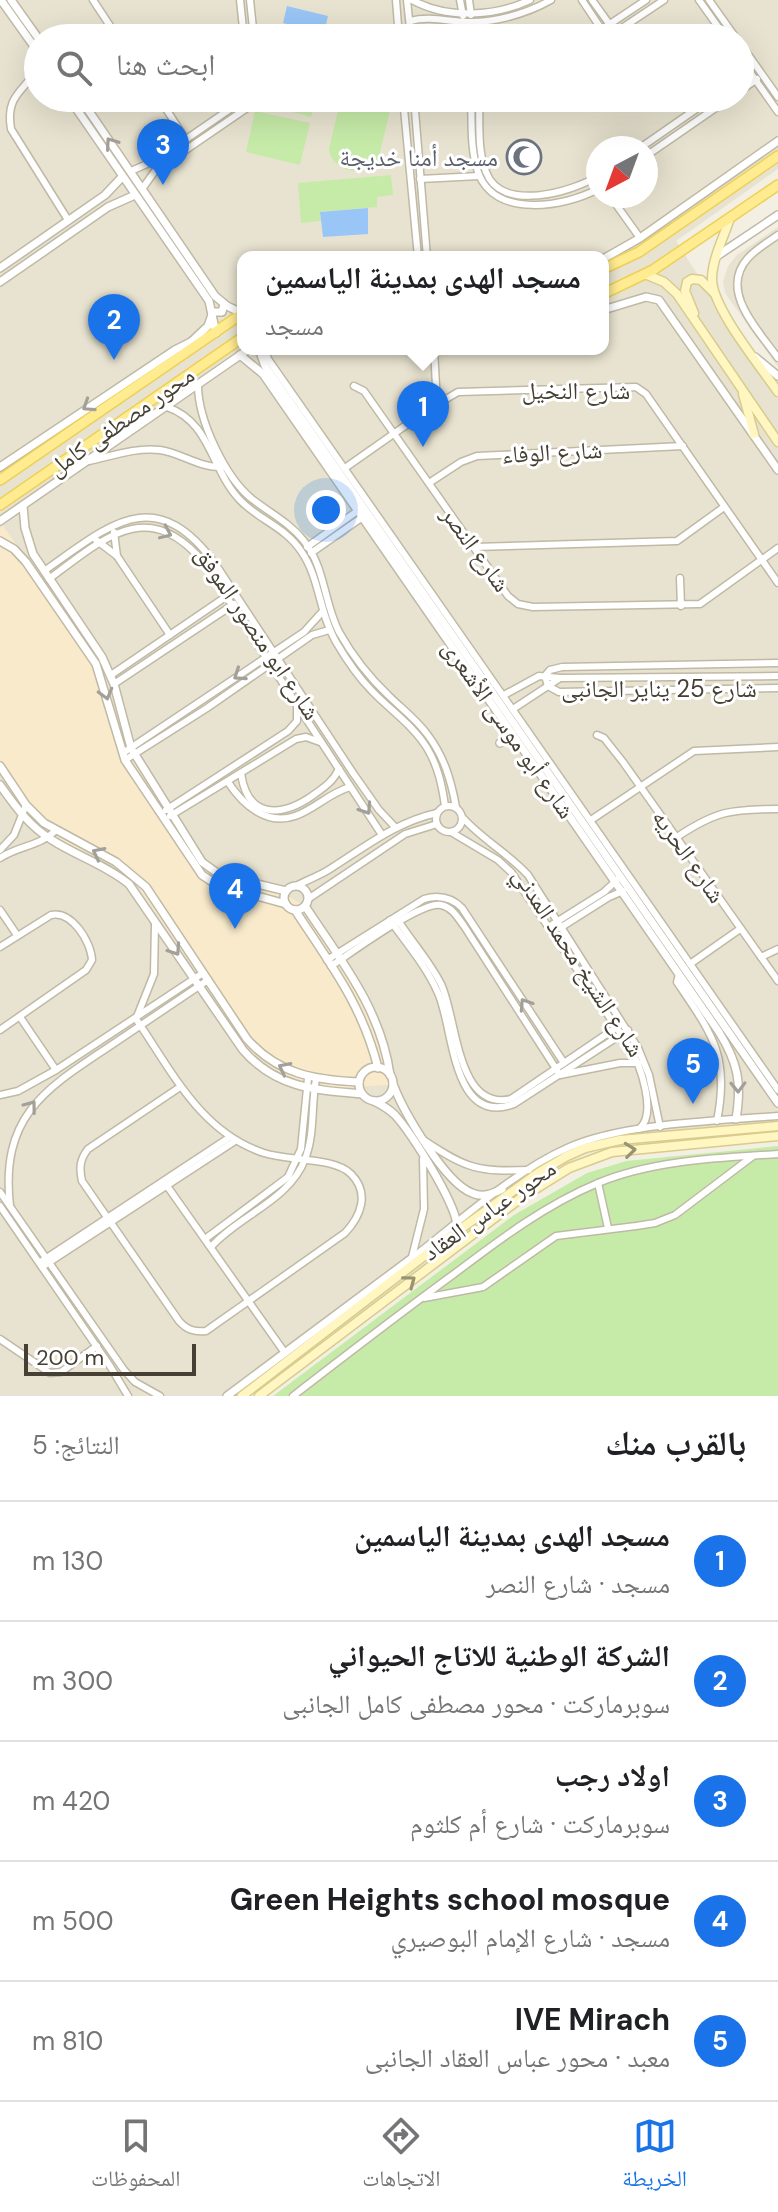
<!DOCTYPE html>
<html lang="ar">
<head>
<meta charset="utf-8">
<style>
  body { margin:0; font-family:"DM Sans","Noto Naskh Arabic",sans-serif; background:#f6f6f6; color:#202124; direction:rtl }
  .compass { position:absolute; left:586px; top:136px; width:72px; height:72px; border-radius:50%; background:#fff; box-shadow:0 8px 32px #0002; rotate:221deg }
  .scale { position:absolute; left:24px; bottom:20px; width:172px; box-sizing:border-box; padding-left:8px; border:4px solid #454033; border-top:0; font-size:22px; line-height:28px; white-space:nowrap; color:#454033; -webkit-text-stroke:6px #fff; paint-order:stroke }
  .you { position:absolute; left:326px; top:510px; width:28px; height:28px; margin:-20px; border:6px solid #fff; border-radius:50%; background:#1a73e8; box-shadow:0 0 0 12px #1a73e833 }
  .badge { display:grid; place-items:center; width:52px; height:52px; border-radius:50%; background:#1a73e8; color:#fff; font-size:26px; font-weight:700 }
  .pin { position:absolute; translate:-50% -66px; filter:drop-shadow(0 2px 4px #0008) }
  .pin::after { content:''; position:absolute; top:42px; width:28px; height:24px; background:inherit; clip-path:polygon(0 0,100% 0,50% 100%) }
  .popup { position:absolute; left:237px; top:251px; width:372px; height:104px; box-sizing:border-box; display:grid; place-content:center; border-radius:16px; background:#fff; filter:drop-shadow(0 2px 6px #0005); font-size:26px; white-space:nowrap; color:#757577 }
  .popup b { font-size:30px; color:#202124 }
  .popup::after { content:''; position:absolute; left:50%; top:100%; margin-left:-16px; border:16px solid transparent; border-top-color:#fff }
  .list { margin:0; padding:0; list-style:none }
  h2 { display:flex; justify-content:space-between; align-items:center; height:104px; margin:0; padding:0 32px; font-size:34px }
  h2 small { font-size:26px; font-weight:400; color:#757577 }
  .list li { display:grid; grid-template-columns:52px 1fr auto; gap:24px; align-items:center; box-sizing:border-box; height:120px; padding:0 32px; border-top:2px solid #e0e0e0 }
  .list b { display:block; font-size:30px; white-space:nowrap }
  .list p { margin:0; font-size:26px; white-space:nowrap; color:#757577 }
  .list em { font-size:26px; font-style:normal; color:#757577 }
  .icon { flex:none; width:44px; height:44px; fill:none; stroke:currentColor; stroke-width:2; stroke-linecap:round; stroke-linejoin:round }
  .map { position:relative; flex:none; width:778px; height:1396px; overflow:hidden; direction:ltr }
  .search { position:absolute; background:#fff; box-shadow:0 8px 32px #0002; left:24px; right:24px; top:24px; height:88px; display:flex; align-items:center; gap:20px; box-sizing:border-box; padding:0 28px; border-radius:44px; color:#757577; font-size:30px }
  .sheet { height:704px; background:#fff }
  nav { display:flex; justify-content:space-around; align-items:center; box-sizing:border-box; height:112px; border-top:2px solid #e0e0e0; background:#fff; font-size:22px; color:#757577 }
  nav a { display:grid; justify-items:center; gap:4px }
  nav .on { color:#1a73e8 }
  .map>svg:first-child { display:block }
  .residential { fill:#e8e3d0; fill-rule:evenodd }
  .commercial { fill:#f8eacb }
  .green { fill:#c6eba8 }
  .water { fill:#99c6f6 }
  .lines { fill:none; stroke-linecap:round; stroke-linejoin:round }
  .minor-casing { stroke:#bfb9a5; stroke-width:9 }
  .tertiary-casing { stroke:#bfb9a5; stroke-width:10 }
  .secondary-casing { stroke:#d7cc8e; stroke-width:11 }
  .primary-casing { stroke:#edd057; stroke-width:12 }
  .minor { stroke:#fff; stroke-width:6 }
  .tertiary { stroke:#fff; stroke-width:7 }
  .secondary { stroke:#fff6c1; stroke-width:8 }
  .primary { stroke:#ffeb90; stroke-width:9 }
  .oneway { stroke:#a2a099 }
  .oneway2 { stroke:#999273 }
  .labels { text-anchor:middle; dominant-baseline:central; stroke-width:6; stroke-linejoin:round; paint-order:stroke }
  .worship-label { font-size:24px; fill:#5b616d; stroke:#fff; text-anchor:end }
  .street-label { font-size:24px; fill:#454033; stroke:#fff }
</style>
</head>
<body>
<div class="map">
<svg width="778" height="1396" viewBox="0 0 778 1396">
  <rect width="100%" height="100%" fill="#f3f0e3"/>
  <!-- residential -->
  <g class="residential">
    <path d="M0,0H778V169L676,241L778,399V1133L642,1143L600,1150L582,1156L540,1177L250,1396H0ZM38,38H740V98H38ZM598,148H646V196H598ZM243,257H603V349H243Z"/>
    <polygon points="778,227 778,367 725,293 723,281 728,266 737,255"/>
  </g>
  <!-- commercial -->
  <polygon class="commercial" points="3,526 87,643 105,674 127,752 198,862 212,875 288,896 300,903 370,1015 385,1063 388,1085 335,1088 302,1083 272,1068 252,1053 137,885 116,868 67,844 39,827 17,801 0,775 0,528"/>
  <!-- green -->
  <g class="green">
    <polygon points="285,98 316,98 311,117 281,109"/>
    <path d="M341,98H393L377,165C362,177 331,171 329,149Z"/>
    <polygon points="255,111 310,123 300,165 246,152"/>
    <polygon points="391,175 393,195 377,197 377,207 320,212 321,221 301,223 298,183"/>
    <polygon points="778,1146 778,1396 273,1396 514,1215 587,1173 626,1161"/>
  </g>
  <!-- water -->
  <g class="water">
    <polygon points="287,6 328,16 324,33 283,23"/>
    <polygon points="368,208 368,234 323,237 320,212"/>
  </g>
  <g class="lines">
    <!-- minor casing -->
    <g class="minor-casing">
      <g id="minor">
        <polyline points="93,0 118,38"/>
        <polyline points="240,0 244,38"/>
        <polyline points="250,0 254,38"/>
        <polyline points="396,0 399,38"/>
        <polyline points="407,0 411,38"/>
        <path d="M412,0C447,19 494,17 530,0"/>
        <polyline points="460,0 463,16"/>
        <polyline points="469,0 471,15"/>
        <polyline points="582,0 602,30"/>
        <polyline points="592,0 610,25"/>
        <polyline points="699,0 726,38"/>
        <polyline points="709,0 736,38"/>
        <path d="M410,21C429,16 446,21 466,22C494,23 526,14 551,0"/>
        <polyline points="589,38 646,0"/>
        <polyline points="607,38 664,0"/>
        <polyline points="740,43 778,97"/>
        <polyline points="740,58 778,112"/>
        <path d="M38,67C25,92 5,94 11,129L68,220"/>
        <polyline points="740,78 750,71"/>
        <polyline points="740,91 757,79"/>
        <polyline points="159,98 186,140"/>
        <polyline points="403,98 418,257"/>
        <polyline points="414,98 427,257"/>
        <path d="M471,98C472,121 470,150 478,172C494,219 565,207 598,189"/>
        <path d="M479,98C480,122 477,150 486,172C501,213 572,192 598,176"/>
        <polyline points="640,148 712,98"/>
        <polyline points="646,156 730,98"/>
        <polyline points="131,171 156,160 246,98"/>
        <polyline points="420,179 479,176"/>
        <polyline points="142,189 155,171 247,108 256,98"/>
        <polyline points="610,196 640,238"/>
        <path d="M778,235C768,242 756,249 748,258C718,291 759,331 778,358"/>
        <polyline points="265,349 268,359 778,1090"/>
        <polyline points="434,349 437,404"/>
        <path d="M198,385C198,420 225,477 252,499C270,513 290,523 304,541C325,567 324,603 339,632C352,655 369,677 388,695C401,708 416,719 427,734C444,756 451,780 456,807"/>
        <polyline points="354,386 364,391 508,596 518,604 533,607 700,604 778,548"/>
        <path d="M167,407C211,422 211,470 240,500C259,520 285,527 301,551C320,578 319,613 336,642C346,659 358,677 372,691C390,710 413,725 427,748C438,766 442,785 445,806"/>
        <path d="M89,461C112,456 136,447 160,450C181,453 200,468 222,467"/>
        <polyline points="345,468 429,409 458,392 636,387 646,394 778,583"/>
        <polyline points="429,483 461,462 477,456 683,446"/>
        <polyline points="114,532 117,556"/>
        <polyline points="96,540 117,556 170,635"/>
        <polyline points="307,547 360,509"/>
        <polyline points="474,547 677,541 724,507"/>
        <polyline points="311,553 364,516"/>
        <path d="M44,571C110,525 155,481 216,565L353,773L379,810L395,827"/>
        <polyline points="680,578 681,606"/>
        <path d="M49,579C104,538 149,495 205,564L382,835"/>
        <polyline points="778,663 562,667 550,670 545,676 548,686 559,692 778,688"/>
        <polyline points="111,675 227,596"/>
        <polyline points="114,684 234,604"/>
        <polyline points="504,695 539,676 560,678 778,676"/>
        <polyline points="513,709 560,678"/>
        <polyline points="597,735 604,738 623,762 778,981"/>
        <polyline points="123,753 304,632 323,611"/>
        <polyline points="125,760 207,708 312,635 329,630"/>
        <path d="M241,773C247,818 280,818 312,796C323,788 333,782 339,769"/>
        <path d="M228,782C243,805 267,826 295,816C315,809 329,793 350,787"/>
        <circle cx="449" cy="819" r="13"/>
        <polyline points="166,810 288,731 297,721 297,707"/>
        <polyline points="170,816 296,739 306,737 320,742"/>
        <path d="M463,818C483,840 509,854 528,875L638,1048L649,1075L660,1127"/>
        <polyline points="591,820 694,751 778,747"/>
        <path d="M451,832L498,860L511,872L629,1046C640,1064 658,1114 639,1129"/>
        <path d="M677,837C716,811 731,809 778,809"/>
        <polyline points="0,850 14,835 26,805"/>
        <path d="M0,858C18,846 40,846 55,831"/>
        <path d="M296,886C307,880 319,876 330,869C365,847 396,822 437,813"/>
        <polyline points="308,899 405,834 437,824"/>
        <polyline points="0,910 17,935"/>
        <path d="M396,917C410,940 429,960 441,984C457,1017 456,1112 511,1099L617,1027"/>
        <path d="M390,920C406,943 427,967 438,993C454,1027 451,1127 514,1104L628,1030"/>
        <path d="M155,924L154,974L136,1019C172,1071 200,1132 264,1153C288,1161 334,1157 351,1174C370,1193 361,1216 345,1233L206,1331C194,1332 187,1330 179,1321L82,1181C79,1168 80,1159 88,1149L180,1087"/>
        <polyline points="550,926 604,892 617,880"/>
        <polyline points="560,928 609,897 623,891"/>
        <path d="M0,947L51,915C71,910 91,941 92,960L86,970L0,1030"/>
        <polyline points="761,957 778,949"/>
        <path d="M327,960L424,899C438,895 451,897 462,908L564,1063"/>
        <polyline points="690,964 740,929"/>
        <path d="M331,966C351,953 421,901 441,905C452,907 458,918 464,926L560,1075L620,1063H638"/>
        <path d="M679,974L677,982C712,1034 730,1056 717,1121"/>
        <polyline points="20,1017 56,1070"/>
        <polyline points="0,1095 18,1091 56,1070 203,973"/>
        <path d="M425,1141C467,1169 478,1172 529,1170"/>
        <polyline points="165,1183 285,1353"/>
        <polyline points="598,1183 608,1228"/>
        <polyline points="0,1192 124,1370 135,1382 160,1396"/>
        <polyline points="0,1206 110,1366 128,1396"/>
        <path d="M10,1206C0,1116 45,1089 110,1046C143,1024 175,1002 208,980"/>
        <polyline points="205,1239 288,1177 301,1149 308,1078"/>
        <path d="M211,1247C238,1216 290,1200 305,1159C315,1134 311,1105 316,1079"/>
        <polyline points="412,1257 424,1209 423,1159"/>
        <path d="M412,1258C459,1222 513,1172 567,1148C623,1123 715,1121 778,1116"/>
        <polyline points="42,1261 230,1137"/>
        <polyline points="42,1267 235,1141"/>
        <polyline points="424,1298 483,1287 556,1236 636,1226 655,1223 675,1215 753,1156"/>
        <polyline points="0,1339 50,1373 61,1372 97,1346"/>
        <path d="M293,1396C346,1355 399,1314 454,1274C499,1240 545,1205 598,1183C654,1160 718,1158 778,1154"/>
      </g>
    </g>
    <!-- tertiary casing -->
    <g class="tertiary-casing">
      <g id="tertiary">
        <polyline points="1,0 38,52"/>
        <polyline points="11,0 38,38"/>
        <polyline points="69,98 209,301 216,333"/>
        <polyline points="80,98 215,296 227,306 242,313"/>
        <polyline points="717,256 778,215"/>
        <polyline points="603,259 640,238 778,141"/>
        <polyline points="0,268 105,195 122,177"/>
        <polyline points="0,282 108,207 135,195"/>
        <polyline points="603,310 646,297 659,300 778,470"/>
        <polyline points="191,342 208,326 213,312 222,312 224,304"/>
        <polyline points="259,349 265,366 778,1103"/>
        <path d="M240,355L263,374L719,1032C738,1063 742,1083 736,1119"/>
        <polyline points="755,357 778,376"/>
        <polyline points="0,467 175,350 193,341 200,342"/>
        <polyline points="23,506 25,528 33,554 102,657 114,684 131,748 202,862 220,875 286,891"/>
        <polyline points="0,521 249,349"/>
        <polyline points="0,541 14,549 26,562 96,664 125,760 202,875 217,885 286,904"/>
        <polyline points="500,743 512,733"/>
        <path d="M0,766L26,805L44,823L116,862L146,887L247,1039C278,1074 314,1080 359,1082"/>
        <path d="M0,785C15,806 29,826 52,840C77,856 106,865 129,884L243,1050C276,1088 315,1090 362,1094"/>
        <circle cx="296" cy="898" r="12"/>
        <path d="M305,906C340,959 381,1009 390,1075"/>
        <path d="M295,910C330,964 362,1004 378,1068"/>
        <circle cx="376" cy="1084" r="17"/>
        <path d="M393,1084C403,1111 445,1183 472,1193C483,1198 492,1194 502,1189"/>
        <path d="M374,1101C382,1105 389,1109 395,1115C412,1134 453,1199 457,1224"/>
        <polyline points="227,1396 412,1258"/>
      </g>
    </g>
    <!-- secondary casing -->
    <g class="secondary-casing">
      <g id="secondary">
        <path d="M730,218C724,237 712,259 712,279C712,308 761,367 778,392"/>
        <polyline points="645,274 664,282 677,294 778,442"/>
        <polyline points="694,313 685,291 687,282 692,279 701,280 714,293"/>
        <polyline points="743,394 754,434"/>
        <polyline points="242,1396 437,1246 538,1173 567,1156 585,1148 620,1140 778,1126"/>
        <polyline points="259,1396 521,1198 569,1168 612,1152 778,1136"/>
      </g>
    </g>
    <!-- primary casing -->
    <g class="primary-casing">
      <g id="primary">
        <polyline points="603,269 639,252 778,156"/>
        <polyline points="603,294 653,270 778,185"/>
        <polyline points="0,480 243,313"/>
        <polyline points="0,505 243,337"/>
      </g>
    </g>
    <!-- minor -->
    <use href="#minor" class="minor"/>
    <!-- tertiary -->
    <use href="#tertiary" class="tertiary"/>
    <!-- secondary -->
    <use href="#secondary" class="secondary"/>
    <!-- primary -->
    <use href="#primary" class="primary"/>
  </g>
  <!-- one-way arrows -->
  <defs><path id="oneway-chevron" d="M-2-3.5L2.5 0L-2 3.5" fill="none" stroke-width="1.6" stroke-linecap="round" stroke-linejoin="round" transform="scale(2)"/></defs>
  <g class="oneway">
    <use href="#oneway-chevron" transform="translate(111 143) rotate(-125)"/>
    <use href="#oneway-chevron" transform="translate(88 406) rotate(147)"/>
    <use href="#oneway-chevron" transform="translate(166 533) rotate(24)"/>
    <use href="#oneway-chevron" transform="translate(239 675) rotate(146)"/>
    <use href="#oneway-chevron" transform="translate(106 694) rotate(75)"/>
    <use href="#oneway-chevron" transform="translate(366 809) rotate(56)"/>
    <use href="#oneway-chevron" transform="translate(98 853) rotate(-153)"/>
    <use href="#oneway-chevron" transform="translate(175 950) rotate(56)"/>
    <use href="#oneway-chevron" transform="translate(525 1004) rotate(-123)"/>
    <use href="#oneway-chevron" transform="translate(284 1068) rotate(-153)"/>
    <use href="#oneway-chevron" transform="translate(738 1087) rotate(89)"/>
    <use href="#oneway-chevron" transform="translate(31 1106) rotate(-53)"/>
  </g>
  <g class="oneway2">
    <use href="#oneway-chevron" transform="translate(630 1150) rotate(-6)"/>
    <use href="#oneway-chevron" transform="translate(410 1281) rotate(-37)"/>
  </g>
  <!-- icons -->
  <defs>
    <g id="mosque-ring" transform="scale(1.8)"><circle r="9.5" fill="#fff" stroke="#6b7280" stroke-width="1.5"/><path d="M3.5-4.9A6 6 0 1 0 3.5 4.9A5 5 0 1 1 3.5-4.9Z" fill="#6b7280"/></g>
  </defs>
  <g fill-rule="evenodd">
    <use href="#mosque-ring" x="524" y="157"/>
  </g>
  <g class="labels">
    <!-- worship labels -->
    <g class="worship-label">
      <text x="498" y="157">مسجد أمنا خديجة</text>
    </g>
    <!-- street labels -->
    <g class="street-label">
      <text x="576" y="390">شارع النخيل</text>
      <text transform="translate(121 421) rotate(-35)">محور مصطفى كامل</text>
      <text transform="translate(552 452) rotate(-3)">شارع الوفاء</text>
      <text transform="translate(476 549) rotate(54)">شارع النصر</text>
      <text transform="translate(258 633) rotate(56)">شارع ابو منصور الموفق</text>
      <text x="659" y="688">شارع 25 يناير الجانبى</text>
      <text transform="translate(509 729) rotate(55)">شارع أبو موسى الأشعرى</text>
      <text transform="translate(689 856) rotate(55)">شارع الحريه</text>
      <text transform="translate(579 962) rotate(57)">شارع الشيخ محمد المدني</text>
      <text transform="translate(489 1210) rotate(-35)">محور عباس العقاد</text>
    </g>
  </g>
</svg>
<svg class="compass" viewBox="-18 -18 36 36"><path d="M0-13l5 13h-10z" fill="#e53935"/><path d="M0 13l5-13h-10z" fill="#757577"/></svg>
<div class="scale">200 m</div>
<div class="you"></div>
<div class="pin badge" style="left:423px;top:447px">1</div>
<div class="popup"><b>مسجد الهدى بمدينة الياسمين</b>مسجد</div>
<div class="pin badge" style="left:114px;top:360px">2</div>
<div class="pin badge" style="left:163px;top:185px">3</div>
<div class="pin badge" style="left:235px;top:929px">4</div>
<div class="pin badge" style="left:693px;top:1104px">5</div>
<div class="search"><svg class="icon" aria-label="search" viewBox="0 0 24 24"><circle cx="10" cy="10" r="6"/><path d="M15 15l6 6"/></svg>ابحث هنا</div>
</div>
<section class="sheet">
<h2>بالقرب منك<small>النتائج: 5</small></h2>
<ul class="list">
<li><span class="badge">1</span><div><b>مسجد الهدى بمدينة الياسمين</b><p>مسجد · شارع النصر</p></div><em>130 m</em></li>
<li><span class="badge">2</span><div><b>الشركة الوطنية للاتاج الحيواني</b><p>سوبرماركت · محور مصطفى كامل الجانبى</p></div><em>300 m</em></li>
<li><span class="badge">3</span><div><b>اولاد رجب</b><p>سوبرماركت · شارع أم كلثوم</p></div><em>420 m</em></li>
<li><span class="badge">4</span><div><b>Green Heights school mosque</b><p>مسجد · شارع الإمام البوصيري</p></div><em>500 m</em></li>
<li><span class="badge">5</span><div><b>IVE Mirach</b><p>معبد · محور عباس العقاد الجانبى</p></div><em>810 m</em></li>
</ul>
</section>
<nav>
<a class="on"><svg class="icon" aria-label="map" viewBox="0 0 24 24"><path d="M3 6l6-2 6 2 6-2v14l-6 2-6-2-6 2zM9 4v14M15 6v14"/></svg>الخريطة</a>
<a><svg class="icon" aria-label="directions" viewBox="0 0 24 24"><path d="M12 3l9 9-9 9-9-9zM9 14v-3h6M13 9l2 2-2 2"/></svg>الاتجاهات</a>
<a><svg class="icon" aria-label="saved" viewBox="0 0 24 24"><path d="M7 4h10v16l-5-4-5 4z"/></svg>المحفوظات</a>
</nav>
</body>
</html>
